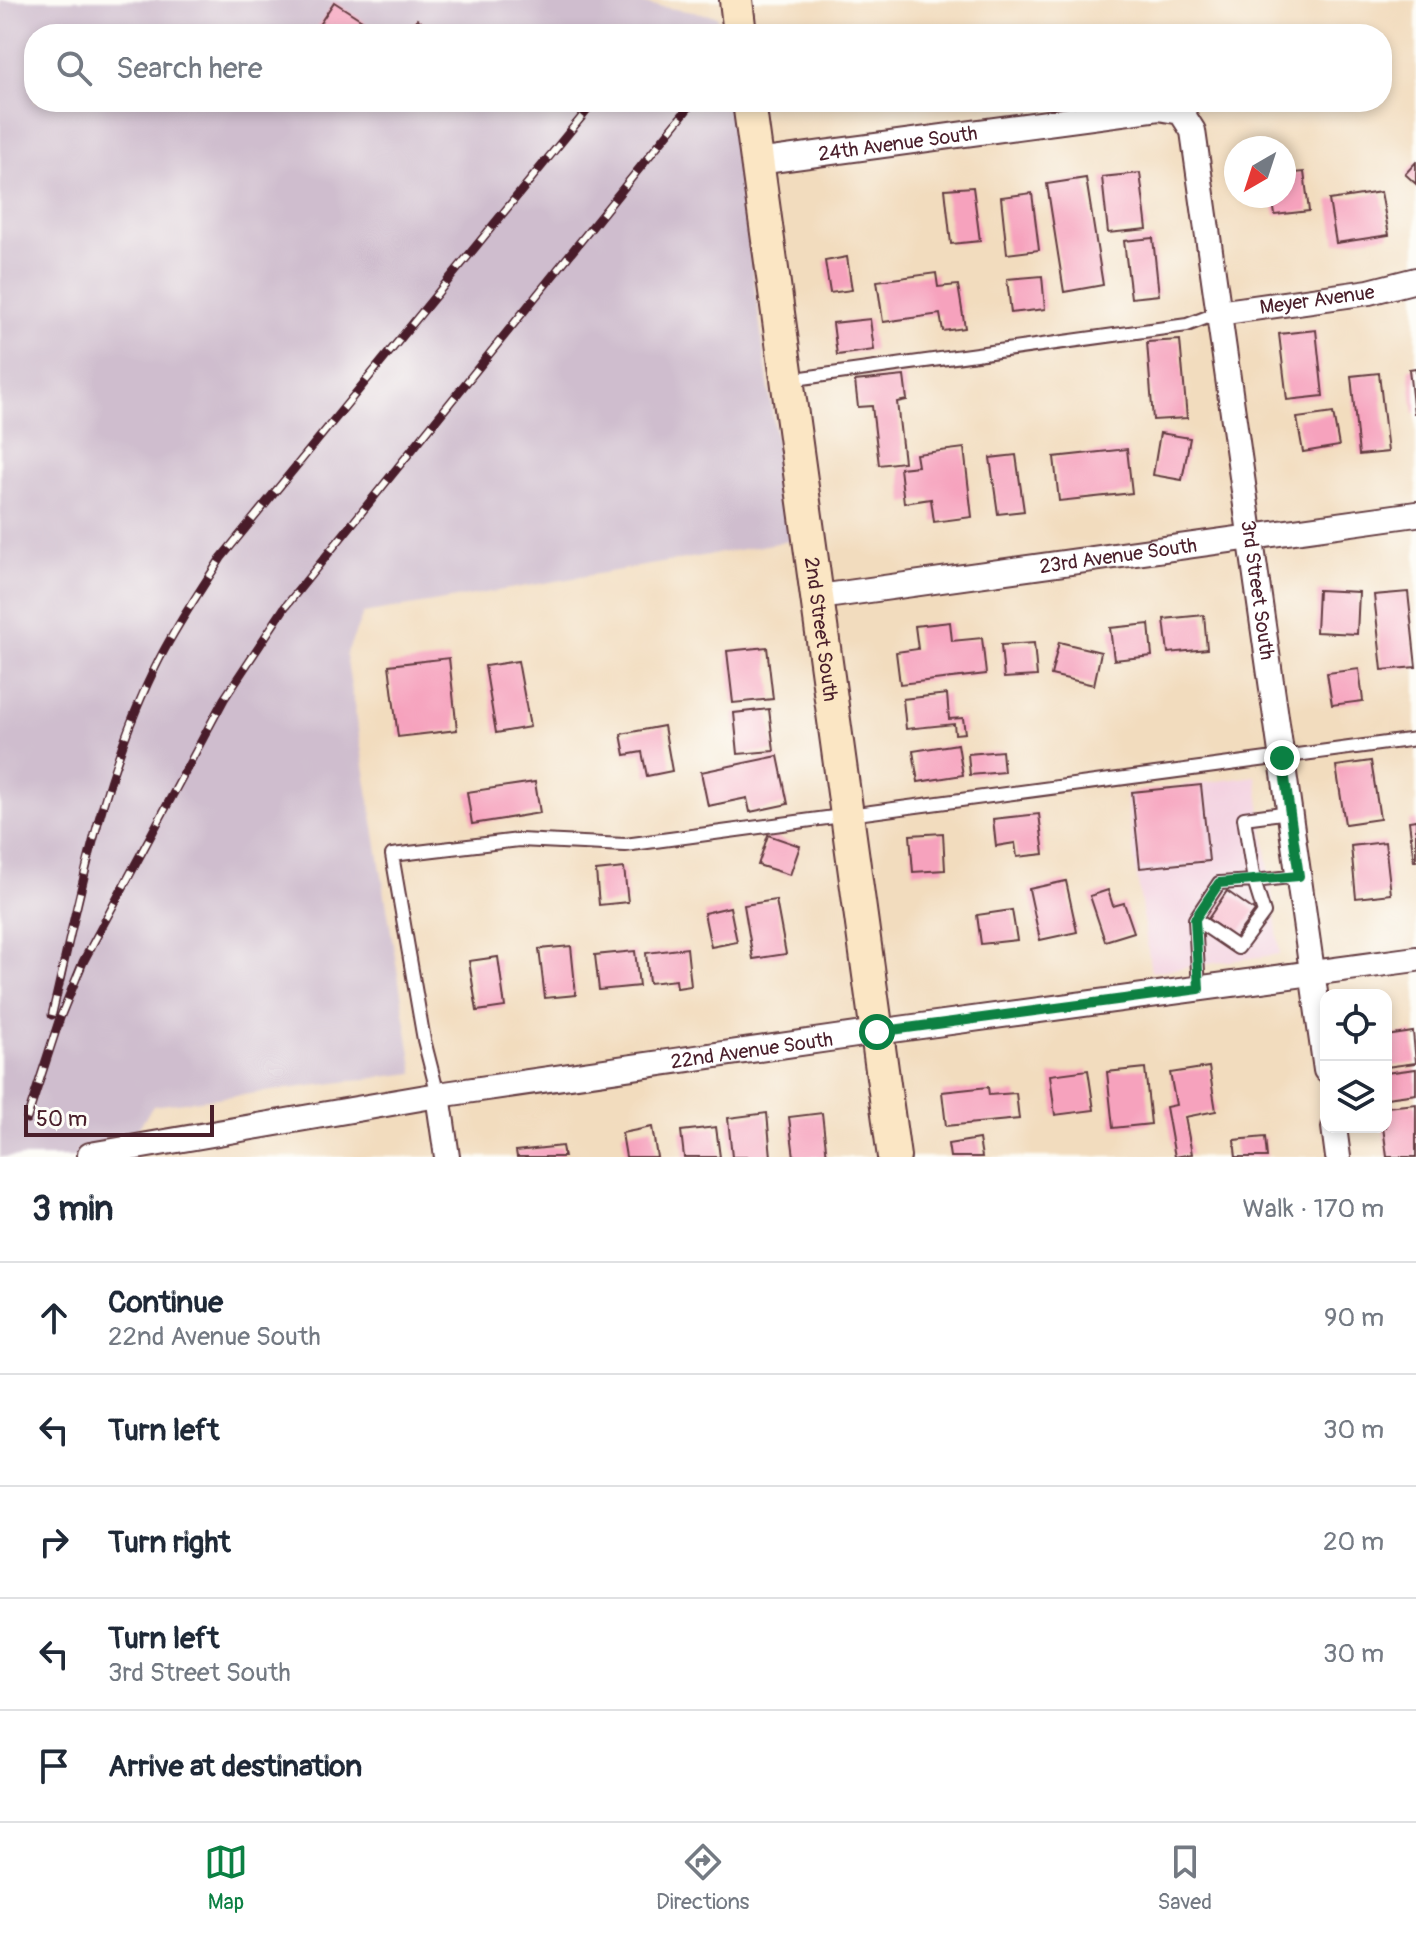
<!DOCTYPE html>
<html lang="en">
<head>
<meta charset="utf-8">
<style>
  body { margin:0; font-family:Pangolin,sans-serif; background:#f6f6f7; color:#1f2937 }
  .controls { position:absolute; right:24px; bottom:24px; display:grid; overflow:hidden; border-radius:16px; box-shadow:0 4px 12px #0003 }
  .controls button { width:72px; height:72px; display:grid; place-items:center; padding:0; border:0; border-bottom:2px solid #e0e1e3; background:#fff; color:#1f2937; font:40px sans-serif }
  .compass { position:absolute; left:1224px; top:136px; width:72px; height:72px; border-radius:50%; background:#fff; box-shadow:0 4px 12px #0003; rotate:219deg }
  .scale { position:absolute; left:24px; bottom:20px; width:190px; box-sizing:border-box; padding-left:8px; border:4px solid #4a1f2b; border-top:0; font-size:22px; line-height:28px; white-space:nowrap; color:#4a1f2b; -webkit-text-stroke:6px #fdfcf7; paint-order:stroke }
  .stop { position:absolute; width:24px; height:24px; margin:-18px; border:6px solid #0b8043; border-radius:50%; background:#fff }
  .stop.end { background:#0b8043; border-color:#fff; box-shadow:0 2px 8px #0008 }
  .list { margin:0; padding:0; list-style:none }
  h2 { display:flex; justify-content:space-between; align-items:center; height:104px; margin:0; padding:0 32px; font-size:34px }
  h2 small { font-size:26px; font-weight:400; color:#747a83 }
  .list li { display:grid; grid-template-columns:52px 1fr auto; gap:24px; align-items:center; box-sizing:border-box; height:112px; padding:0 32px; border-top:2px solid #e0e1e3 }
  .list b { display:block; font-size:30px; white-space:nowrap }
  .list p { margin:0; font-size:26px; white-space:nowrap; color:#747a83 }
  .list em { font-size:26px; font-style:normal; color:#747a83 }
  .icon { flex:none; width:44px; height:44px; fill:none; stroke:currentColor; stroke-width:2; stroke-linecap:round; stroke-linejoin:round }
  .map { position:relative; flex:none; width:1416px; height:1157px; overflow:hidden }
  .search { position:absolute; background:#fff; box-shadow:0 4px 12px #0003; left:24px; right:24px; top:24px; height:88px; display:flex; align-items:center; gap:20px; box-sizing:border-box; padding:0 28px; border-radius:32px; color:#747a83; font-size:30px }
  .sheet { height:664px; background:#fff }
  nav { display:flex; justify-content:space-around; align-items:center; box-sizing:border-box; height:112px; border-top:2px solid #e0e1e3; background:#fff; font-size:22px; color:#747a83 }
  nav a { display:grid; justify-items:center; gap:4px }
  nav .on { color:#0b8043 }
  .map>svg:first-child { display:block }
  .built { fill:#f3cfdf }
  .industrial { fill:#cfbdce }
  .building { fill:#f6a2bd }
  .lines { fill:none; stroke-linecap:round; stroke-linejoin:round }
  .lane-casing { stroke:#633b41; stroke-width:16 }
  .street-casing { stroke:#633b41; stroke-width:28 }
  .secondary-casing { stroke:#633b41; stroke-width:36 }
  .lane { stroke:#fff; stroke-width:12 }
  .street { stroke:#fff; stroke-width:24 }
  .secondary { stroke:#fbe6c4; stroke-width:32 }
  .rail-casing { stroke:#4a1f2b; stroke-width:9 }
  .rail { stroke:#fdfcf7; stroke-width:6; stroke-dasharray:18; stroke-linecap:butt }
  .route { stroke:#0b8043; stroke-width:10 }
  .labels { text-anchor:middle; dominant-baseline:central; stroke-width:8; stroke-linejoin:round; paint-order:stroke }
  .street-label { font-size:20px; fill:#4a1f2b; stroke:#fdfcf7 }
</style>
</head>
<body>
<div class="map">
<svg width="1416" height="1157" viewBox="0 0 1416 1157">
  <rect width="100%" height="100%" fill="#fdfcf7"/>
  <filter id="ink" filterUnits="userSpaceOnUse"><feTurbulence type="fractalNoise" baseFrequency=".0125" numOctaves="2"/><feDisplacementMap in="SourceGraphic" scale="16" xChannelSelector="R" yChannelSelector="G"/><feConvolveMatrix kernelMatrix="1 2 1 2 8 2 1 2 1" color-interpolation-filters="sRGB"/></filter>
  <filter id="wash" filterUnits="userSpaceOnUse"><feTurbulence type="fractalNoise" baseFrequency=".006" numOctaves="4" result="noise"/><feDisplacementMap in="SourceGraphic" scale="32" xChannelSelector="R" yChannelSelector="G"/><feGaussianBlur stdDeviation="1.8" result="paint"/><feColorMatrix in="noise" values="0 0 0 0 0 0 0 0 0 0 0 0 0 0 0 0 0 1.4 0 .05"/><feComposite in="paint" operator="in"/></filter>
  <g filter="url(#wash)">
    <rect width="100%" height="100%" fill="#f2dcbe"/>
    <!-- built -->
    <polygon class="built" points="1256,776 1280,954 1151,972 1125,793"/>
    <!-- industrial -->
    <polygon class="industrial" points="0,0 640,0 639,3 717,16 720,34 34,34 34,102 729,102 790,541 363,614 346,655 414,1073 153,1106 119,1157 0,1157"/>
    <g id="blocks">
      <!-- building -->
      <g class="building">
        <polygon points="334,2 365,22 357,34 313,34"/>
        <polygon points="417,19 442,34 408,34"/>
        <polygon points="1416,162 1416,184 1405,174"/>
        <polygon points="1304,172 1309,211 1275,215 1272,196 1284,196 1284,174"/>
        <polygon points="1140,173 1147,229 1108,233 1102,177"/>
        <polygon points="1086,178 1103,285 1064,292 1047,184"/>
        <polygon points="973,187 980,241 951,244 945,189"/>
        <polygon points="1381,192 1389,235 1336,243 1329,200"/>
        <polygon points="1032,193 1039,250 1007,254 1001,197"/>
        <polygon points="1153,238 1159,295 1131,298 1124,241"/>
        <polygon points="847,257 852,290 830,293 825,261"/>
        <polygon points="936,273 938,287 958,285 965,328 943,331 940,314 883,322 877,281"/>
        <polygon points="1042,276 1045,309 1011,313 1007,279"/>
        <polygon points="870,319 874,350 837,355 833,323"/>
        <polygon points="1316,330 1323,396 1287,400 1279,334"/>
        <polygon points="1180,340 1187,418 1153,420 1147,342"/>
        <polygon points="1416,368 1416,413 1414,413 1409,369"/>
        <polygon points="1379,373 1388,452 1359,455 1351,376"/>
        <polygon points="904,376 907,400 897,402 904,462 879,465 872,406 858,407 855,381"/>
        <polygon points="1333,413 1339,446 1303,452 1297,418"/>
        <polygon points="1160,433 1190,438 1182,480 1153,475"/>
        <polygon points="964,448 972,517 934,522 931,499 904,503 900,468 918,466 916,454"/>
        <polygon points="1127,449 1132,493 1059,501 1054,457"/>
        <polygon points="1016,455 1024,511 998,514 990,458"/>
        <polygon points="1318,590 1359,592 1357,634 1316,632"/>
        <polygon points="1408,592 1416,667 1382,670 1374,595"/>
        <polygon points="1204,615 1207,649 1168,653 1164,619"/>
        <polygon points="950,622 952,641 982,638 986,674 900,684 896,652 918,649 915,626"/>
        <polygon points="1149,624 1152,656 1114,660 1110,628"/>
        <polygon points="1059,642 1101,652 1094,685 1051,675"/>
        <polygon points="1034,643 1037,676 1004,678 1001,645"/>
        <polygon points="767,647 773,699 733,703 727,651"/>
        <polygon points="449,658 457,730 398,737 389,665"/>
        <polygon points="518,661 530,727 496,733 485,666"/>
        <polygon points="1359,669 1363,701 1332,705 1327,673"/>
        <polygon points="947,694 949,719 963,718 965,733 955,734 954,724 906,729 903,699"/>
        <polygon points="769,709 774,751 738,754 734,713"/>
        <polygon points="664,726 672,771 647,776 642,752 625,755 621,734"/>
        <polygon points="958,744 963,775 918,782 913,751"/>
        <polygon points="1002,751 1004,772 970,775 968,754"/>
        <polygon points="778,756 788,804 750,812 747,798 708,806 701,772"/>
        <polygon points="1371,761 1380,819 1345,824 1336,766"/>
        <polygon points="535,782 540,813 472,824 467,792"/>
        <polygon points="1201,785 1209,861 1140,868 1132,792"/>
        <polygon points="1039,814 1044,854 1017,857 1015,843 996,846 993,819"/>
        <polygon points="1416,820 1416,861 1414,861 1409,821"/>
        <polygon points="943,833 945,870 913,872 910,835"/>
        <polygon points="768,835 800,846 790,875 758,865"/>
        <polygon points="1385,842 1391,894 1356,898 1351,846"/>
        <polygon points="624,868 628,902 599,905 596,871"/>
        <polygon points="1066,881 1077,932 1040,940 1029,889"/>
        <polygon points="1108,890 1113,906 1124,903 1134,932 1105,941 1090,896"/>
        <polygon points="1227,891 1255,911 1235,938 1208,919"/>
        <polygon points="776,900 786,954 753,959 744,905"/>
        <polygon points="730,907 737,942 711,947 704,913"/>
        <polygon points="1012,910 1017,940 981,944 977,915"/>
        <polygon points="571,946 576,995 545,998 539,949"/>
        <polygon points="687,948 691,986 677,988 676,980 649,983 646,953"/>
        <polygon points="635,951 639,986 599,990 595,955"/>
        <polygon points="498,957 505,1007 477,1011 469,961"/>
        <polygon points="1413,1032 1416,1063 1386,1067 1386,1036"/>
        <polygon points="1209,1067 1216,1111 1185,1117 1192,1154 1175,1157 1166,1107 1176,1105 1170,1073"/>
        <polygon points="1145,1068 1151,1124 1113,1128 1107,1072"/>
        <polygon points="1416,1069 1416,1094 1386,1098 1386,1073"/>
        <polygon points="1088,1070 1094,1110 1055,1115 1050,1075"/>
        <polygon points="988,1087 989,1095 1016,1093 1019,1119 946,1126 942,1092"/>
        <polygon points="1416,1104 1416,1157 1387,1157 1383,1127 1386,1127 1386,1107"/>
        <polygon points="767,1113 771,1157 732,1157 728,1118"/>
        <polygon points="822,1113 827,1157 794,1157 789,1117"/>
        <polygon points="652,1127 657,1157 626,1157 622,1133"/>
        <polygon points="716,1127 720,1157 684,1157 681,1131"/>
        <polygon points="1265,1137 1267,1157 1236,1157 1234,1140"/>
        <polygon points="979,1139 982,1157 950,1157 948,1144"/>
        <polygon points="562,1146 564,1157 517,1157 516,1151"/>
      </g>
    </g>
  </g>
  <g filter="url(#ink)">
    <use href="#blocks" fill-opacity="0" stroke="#633b41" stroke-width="2"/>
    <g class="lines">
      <!-- lane casing -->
      <g class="lane-casing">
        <g id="lane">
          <polyline points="788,380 1187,325 1218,313"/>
          <polyline points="1290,812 1244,818 1254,881 1299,876"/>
          <polyline points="1195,919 1238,948 1264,913 1254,881 1219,883 1195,919 1199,989"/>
          <polyline points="438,1095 424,1040 392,855 519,840 625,845 1416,739"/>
        </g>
      </g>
      <!-- street casing -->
      <g class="street-casing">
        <g id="street">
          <path id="s1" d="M757,162L1159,108L1181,112L1193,131L1326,1070"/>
          <path id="s2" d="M1218,313L1369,292L1416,280"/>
          <path id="s3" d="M819,597L1416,514"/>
          <polyline points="438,1095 447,1157"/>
          <polyline points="1334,1127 1338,1157"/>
          <path id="s4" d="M90,1155L438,1095L877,1032L1416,959"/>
        </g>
      </g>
      <!-- secondary casing -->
      <g class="secondary-casing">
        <g id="secondary">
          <polyline points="736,0 740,34"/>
          <path id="s5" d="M749,102L894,1157"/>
        </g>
      </g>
      <!-- lane -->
      <use href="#lane" class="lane"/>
      <!-- street -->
      <use href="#street" class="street"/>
      <!-- secondary -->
      <use href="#secondary" class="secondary"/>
      <!-- rail casing -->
      <g class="rail-casing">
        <g id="rail">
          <polyline points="648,34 651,31"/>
          <path d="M52,1015C80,895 103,769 160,658C178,623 200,591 221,558L594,102"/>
          <polyline points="27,1119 60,1018 83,962 224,699 285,607 693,102"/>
        </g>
      </g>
      <!-- rail -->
      <use href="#rail" class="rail"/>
    </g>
  </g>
  <g class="lines" filter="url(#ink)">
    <!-- route -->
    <polyline class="route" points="877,1032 1199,989 1195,919 1219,883 1299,876 1282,758"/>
  </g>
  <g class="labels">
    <!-- street labels -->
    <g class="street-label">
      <text stroke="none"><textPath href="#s1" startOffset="142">24th Avenue South</textPath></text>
      <text stroke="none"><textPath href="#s2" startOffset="100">Meyer Avenue</textPath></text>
      <text stroke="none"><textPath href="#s3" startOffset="302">23rd Avenue South</textPath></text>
      <text stroke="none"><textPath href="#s1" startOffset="914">3rd Street South</textPath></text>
      <text stroke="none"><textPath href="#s5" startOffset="532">2nd Street South</textPath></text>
      <text stroke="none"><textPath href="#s4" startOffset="670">22nd Avenue South</textPath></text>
    </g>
  </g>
</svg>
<div class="controls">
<button><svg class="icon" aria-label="locate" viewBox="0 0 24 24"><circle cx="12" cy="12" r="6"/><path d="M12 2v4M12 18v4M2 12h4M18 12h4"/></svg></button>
<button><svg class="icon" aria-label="layers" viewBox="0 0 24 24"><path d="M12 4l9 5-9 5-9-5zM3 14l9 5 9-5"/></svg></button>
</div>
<svg class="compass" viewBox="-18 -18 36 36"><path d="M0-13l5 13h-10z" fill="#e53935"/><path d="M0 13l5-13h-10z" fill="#747a83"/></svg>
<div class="scale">50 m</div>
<div class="stop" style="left:877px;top:1032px"></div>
<div class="stop end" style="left:1282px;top:758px"></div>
<div class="search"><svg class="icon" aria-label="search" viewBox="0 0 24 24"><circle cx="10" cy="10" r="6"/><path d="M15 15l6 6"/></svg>Search here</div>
</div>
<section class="sheet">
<h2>3 min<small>Walk · 170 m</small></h2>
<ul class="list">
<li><svg class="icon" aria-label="ahead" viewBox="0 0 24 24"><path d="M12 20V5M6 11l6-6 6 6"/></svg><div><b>Continue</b><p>22nd Avenue South</p></div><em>90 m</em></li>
<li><svg class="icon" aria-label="left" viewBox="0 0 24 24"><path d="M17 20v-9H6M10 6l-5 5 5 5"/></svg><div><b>Turn left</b></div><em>30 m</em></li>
<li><svg class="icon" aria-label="right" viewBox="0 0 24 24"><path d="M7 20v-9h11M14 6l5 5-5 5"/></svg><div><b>Turn right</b></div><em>20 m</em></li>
<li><svg class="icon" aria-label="left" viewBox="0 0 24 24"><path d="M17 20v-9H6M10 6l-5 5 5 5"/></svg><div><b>Turn left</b><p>3rd Street South</p></div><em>30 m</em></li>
<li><svg class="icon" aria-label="arrive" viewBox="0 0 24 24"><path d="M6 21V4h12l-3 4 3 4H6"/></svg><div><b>Arrive at destination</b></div></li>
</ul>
</section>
<nav>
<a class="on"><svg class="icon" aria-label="map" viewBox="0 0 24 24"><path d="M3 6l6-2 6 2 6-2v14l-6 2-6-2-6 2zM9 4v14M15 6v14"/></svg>Map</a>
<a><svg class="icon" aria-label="directions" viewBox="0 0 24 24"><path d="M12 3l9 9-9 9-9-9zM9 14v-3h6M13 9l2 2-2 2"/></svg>Directions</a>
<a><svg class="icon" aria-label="saved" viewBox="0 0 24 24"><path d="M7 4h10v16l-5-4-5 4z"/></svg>Saved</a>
</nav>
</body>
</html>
